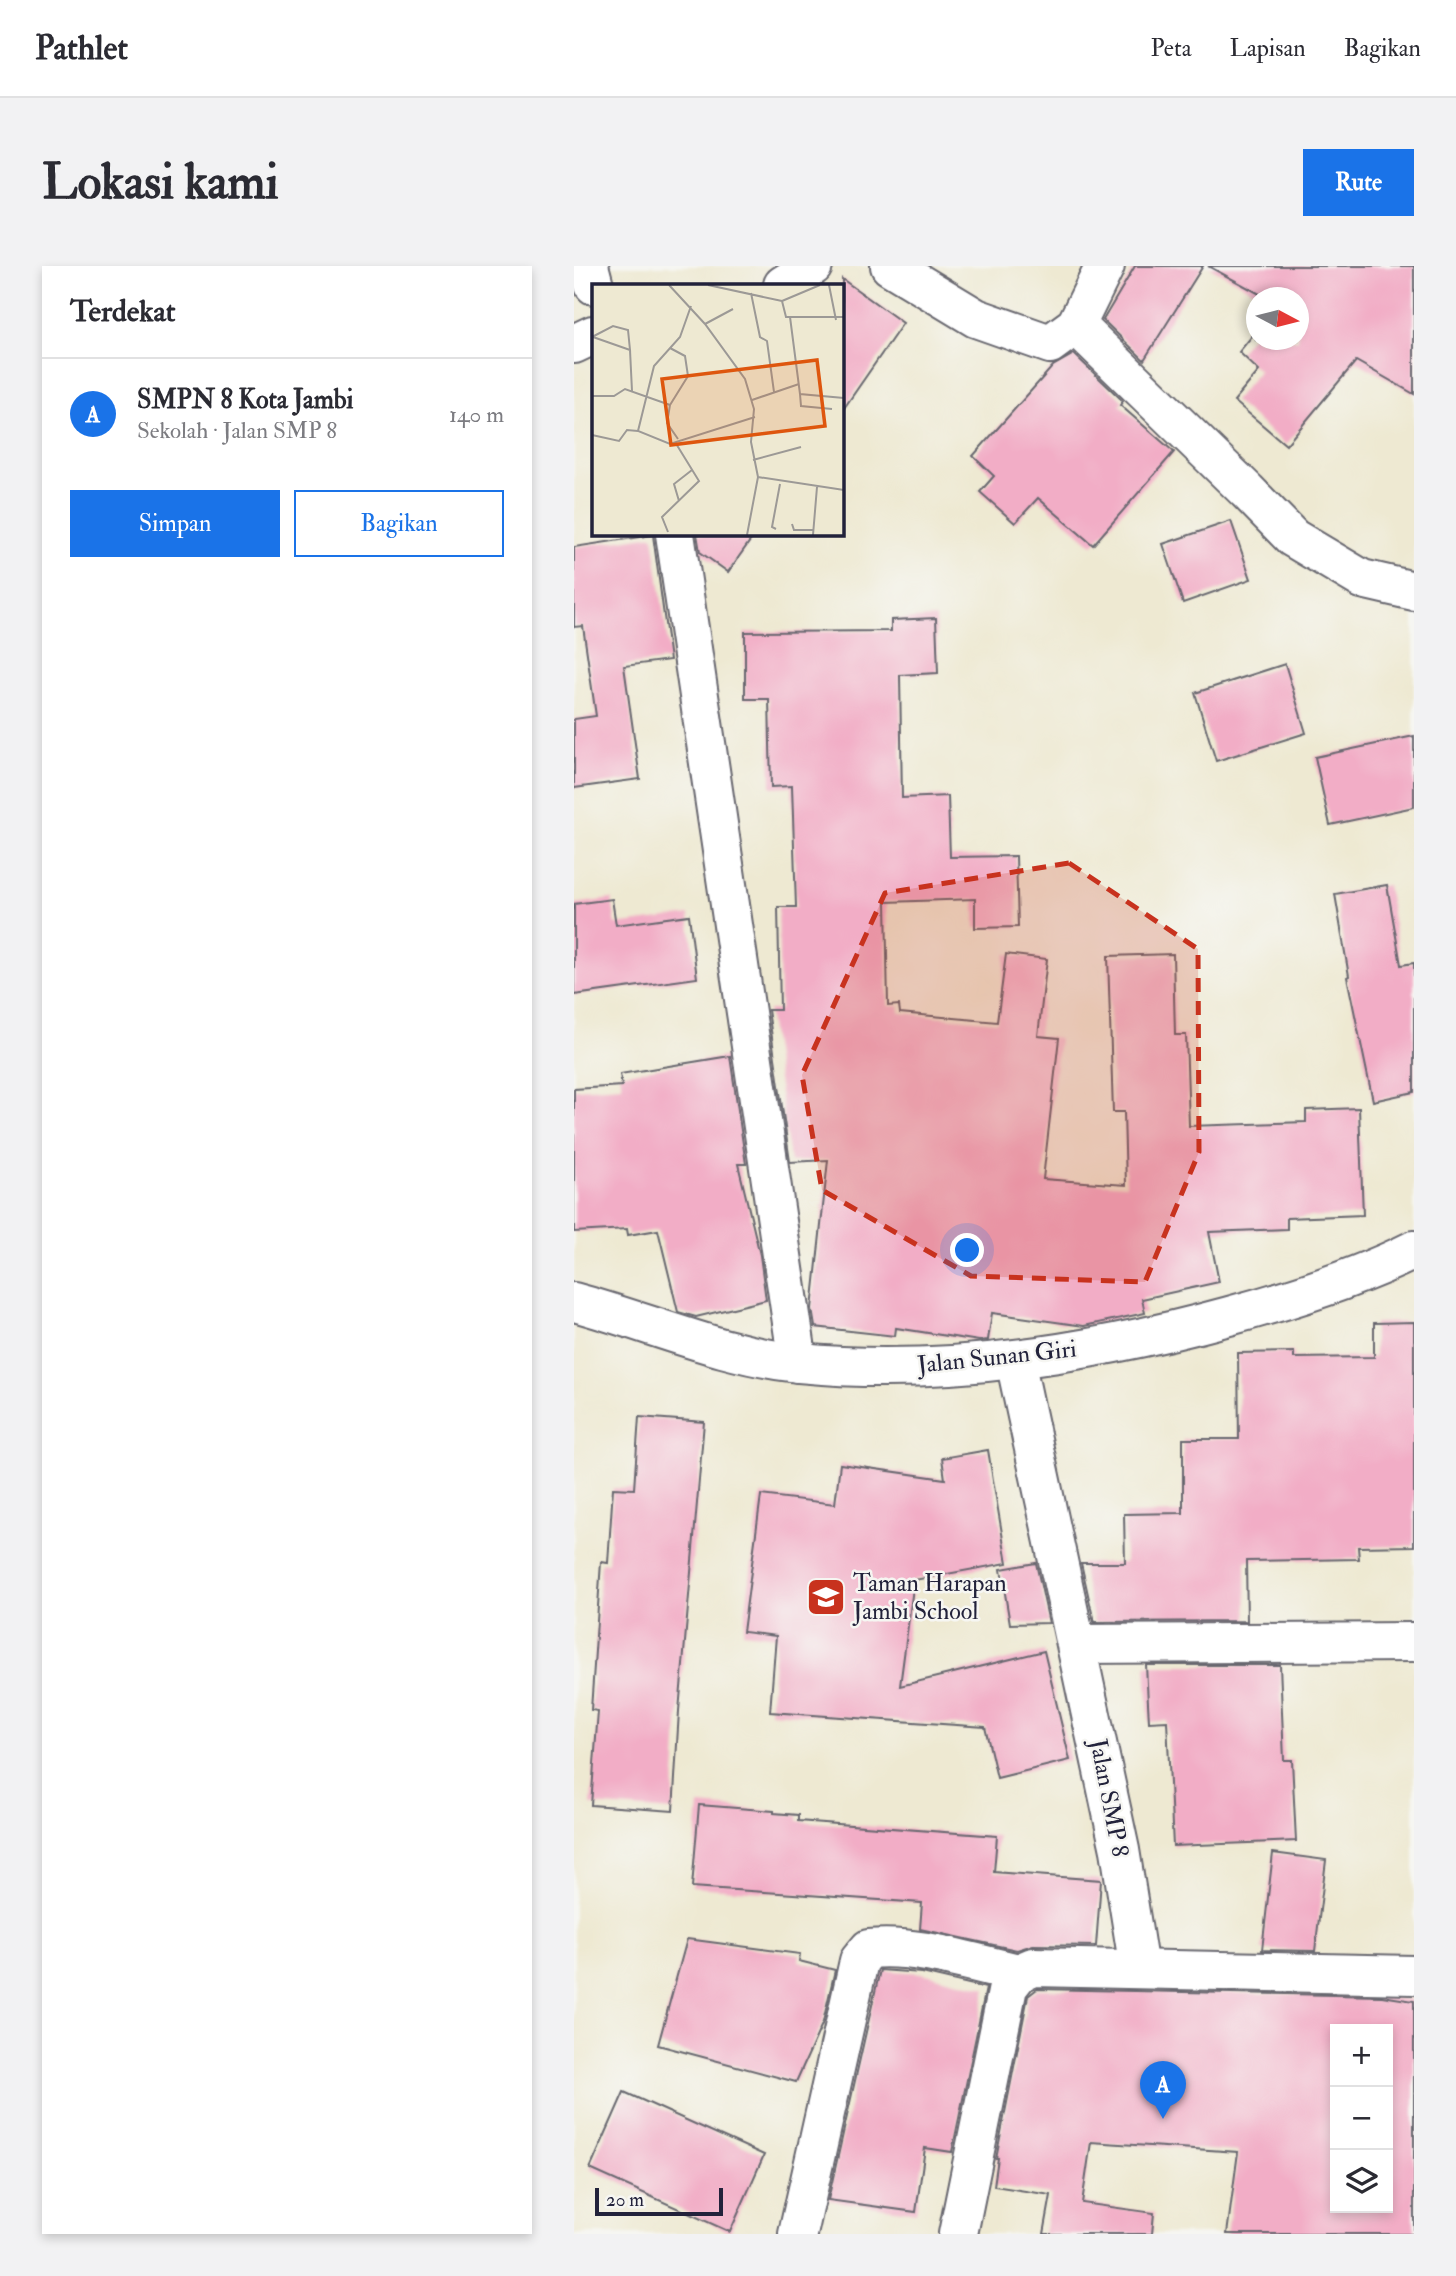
<!DOCTYPE html>
<html lang="id">
<head>
<meta charset="utf-8">
<style>
  body { margin:0; font-family:"IM FELL Double Pica",serif; background:#f2f2f3; color:#2b2b33 }
  .controls { position:absolute; right:21px; bottom:21px; display:grid; overflow:hidden; border-radius:0px; box-shadow:0 4px 10px #0003 }
  .controls button { width:63px; height:63px; display:grid; place-items:center; padding:0; border:0; border-bottom:2px solid #e1e1e2; background:#fff; color:#2b2b33; font:35px sans-serif }
  .compass { position:absolute; left:672px; top:21px; width:63px; height:63px; border-radius:50%; background:#fff; box-shadow:0 4px 10px #0003; rotate:97deg }
  .scale { position:absolute; left:21px; bottom:18px; width:128px; box-sizing:border-box; padding-left:7px; border:4px solid #22223b; border-top:0; font-size:19px; line-height:24px; white-space:nowrap; color:#22223b; -webkit-text-stroke:5px #f6f6f2; paint-order:stroke }
  .you { position:absolute; left:394px; top:985px; width:24px; height:24px; margin:-18px; border:5px solid #fff; border-radius:50%; background:#1a73e8; box-shadow:0 0 0 10px #1a73e833 }
  .badge { display:grid; place-items:center; width:46px; height:46px; border-radius:50%; background:#1a73e8; color:#fff; font-size:23px; font-weight:700 }
  .pin { position:absolute; translate:-50% -58px; filter:drop-shadow(0 2px 4px #0008) }
  .pin::after { content:''; position:absolute; top:37px; width:24px; height:21px; background:inherit; clip-path:polygon(0 0,100% 0,50% 100%) }
  .list { margin:0; padding:0; list-style:none }
  h2 { display:flex; justify-content:space-between; align-items:center; height:91px; margin:0; padding:0 28px; font-size:30px }
  h2 small { font-size:23px; font-weight:400; color:#7c7c81 }
  .list li { display:grid; grid-template-columns:46px 1fr auto; gap:21px; align-items:center; box-sizing:border-box; height:112px; padding:0 28px; border-top:2px solid #e1e1e2 }
  .list b { display:block; font-size:26px; white-space:nowrap }
  .list p { margin:0; font-size:23px; white-space:nowrap; color:#7c7c81 }
  .list em { font-size:23px; font-style:normal; color:#7c7c81 }
  .actions { display:flex; gap:14px; padding:21px 28px }
  .actions a { flex:1; padding:16px 0; border:2px solid #1a73e8; border-radius:0px; text-align:center; font-size:24px; color:#1a73e8 }
  .actions .main { background:#1a73e8; color:#fff }
  .icon { flex:none; width:38px; height:38px; fill:none; stroke:currentColor; stroke-width:2; stroke-linecap:round; stroke-linejoin:round }
  .map { position:relative; flex:none; width:840px; height:1968px; overflow:hidden; border-radius:0px }
  header { display:flex; align-items:center; gap:42px; box-sizing:border-box; height:98px; padding:0 35px; background:#fff; border-bottom:2px solid #e1e1e2 }
  header strong { font-size:33px }
  nav { display:flex; gap:38px; margin-inline-start:auto; font-size:24px }
  .intro { display:flex; align-items:center; justify-content:space-between; box-sizing:border-box; height:168px; padding:0 42px }
  h1 { margin:0; font-size:49px }
  .button { padding:18px 32px; border-radius:0px; background:#1a73e8; color:#fff; font-size:24px; font-weight:700 }
  main { display:flex; gap:42px; padding:0 42px }
  aside { flex:1; background:#fff; border-radius:0px; box-shadow:0 4px 10px #0003 }
  .map>svg:first-child { display:block }
  .building { fill:#f2adc6; fill-rule:evenodd }
  .lines { fill:none; stroke-linecap:round; stroke-linejoin:round }
  .minor-casing { stroke:#696870; stroke-width:42 }
  .minor { stroke:#fff; stroke-width:38 }
  .marked { fill:#c8321e; fill-opacity:0.2; stroke:#c8321e; stroke-width:5; stroke-dasharray:14 9; stroke-linejoin:round }
  .labels { text-anchor:middle; dominant-baseline:central; stroke-width:5; stroke-linejoin:round; paint-order:stroke }
  .street-label { font-size:24px; fill:#22223b; stroke:#f6f6f2 }
  .poi-label { font-size:24px; fill:#22223b; stroke:#f6f6f2; text-anchor:start }
  .inset-road { fill:none; stroke:#9c9996; stroke-width:2 }
  .view { fill:#de560e; fill-opacity:0.15; stroke:#de560e; stroke-width:3.5 }
  .inset-edge { fill:none; stroke:#22223b; stroke-width:3.5 }
</style>
</head>
<body>
<header>
<strong>Pathlet</strong>
<nav><a>Peta</a><a>Lapisan</a><a>Bagikan</a></nav>
</header>
<div class="intro"><h1>Lokasi kami</h1><a class="button">Rute</a></div>
<main>
<aside>
<h2>Terdekat<small></small></h2>
<ul class="list">
<li><span class="badge">A</span><div><b>SMPN 8 Kota Jambi</b><p>Sekolah · Jalan SMP 8</p></div><em>140 m</em></li>
</ul>
<div class="actions"><a class="main">Simpan</a><a>Bagikan</a></div>
</aside>
<div class="map">
<svg width="840" height="1968" viewBox="0 0 840 1968">
  <rect width="100%" height="100%" fill="#f6f6f2"/>
  <filter id="ink" filterUnits="userSpaceOnUse"><feTurbulence type="fractalNoise" baseFrequency=".0143" numOctaves="2"/><feDisplacementMap in="SourceGraphic" scale="14" xChannelSelector="R" yChannelSelector="G"/><feConvolveMatrix kernelMatrix="1 2 1 2 8 2 1 2 1" color-interpolation-filters="sRGB"/></filter>
  <filter id="wash" filterUnits="userSpaceOnUse"><feTurbulence type="fractalNoise" baseFrequency=".00686" numOctaves="4" result="noise"/><feDisplacementMap in="SourceGraphic" scale="28" xChannelSelector="R" yChannelSelector="G"/><feGaussianBlur stdDeviation="1.57" result="paint"/><feColorMatrix in="noise" values="0 0 0 0 0 0 0 0 0 0 0 0 0 0 0 0 0 1.4 0 .05"/><feComposite in="paint" operator="in"/></filter>
  <g filter="url(#wash)">
    <rect width="100%" height="100%" fill="#eee9d2"/>
    <g id="blocks">
      <!-- building -->
      <g class="building">
        <polygon points="561,0 629,0 570,94 529,54"/>
        <polygon points="634,0 840,0 840,128 782,95 712,179 660,135 685,105 665,86 682,65 682,74 724,74 724,32 693,32"/>
        <polygon points="268,13 329,57 268,145"/>
        <polygon points="500,88 549,135 546,139 600,186 519,279 464,232 441,257 406,226 420,210 399,190 479,100"/>
        <polygon points="657,255 677,313 609,337 589,278"/>
        <polygon points="123,268 181,268 154,306 126,286"/>
        <polygon points="79,269 96,394 50,400 66,513 0,522 0,453 22,450 9,360 0,361 0,281"/>
        <polygon points="362,352 364,407 326,409 328,532 374,530 376,591 442,590 444,661 401,662 401,633 312,636 314,740 325,739 326,747 423,756 432,688 473,693 464,770 485,772 469,913 552,919 550,846 539,846 534,690 599,688 601,769 612,769 615,860 732,856 732,844 785,842 789,949 713,952 713,963 635,966 645,1016 568,1033 571,1047 510,1060 418,1047 414,1074 405,1075 322,1062 321,1070 241,1061 238,1043 254,894 216,896 194,744 206,744 204,641 222,641 218,520 197,521 195,433 171,433 171,366 317,365 317,354"/>
        <polygon points="711,398 732,467 642,495 621,427"/>
        <polygon points="840,470 840,541 756,559 741,491"/>
        <polygon points="813,619 827,699 840,697 840,826 799,835 773,711 775,710 761,628"/>
        <polygon points="38,633 42,659 115,649 123,712 0,729 0,638"/>
        <polygon points="156,790 172,898 164,898 186,989 192,1034 122,1051 104,1046 84,964 54,969 53,963 0,966 0,823 48,820 46,808"/>
        <polygon points="840,1056 840,1280 784,1281 785,1293 672,1295 673,1355 520,1356 507,1297 551,1297 550,1248 609,1247 609,1173 665,1173 664,1087 720,1086 720,1092 800,1091 800,1057"/>
        <polygon points="65,1151 130,1156 105,1445 99,1545 17,1539 24,1445 17,1444 27,1296 34,1297 39,1222 60,1223"/>
        <polygon points="414,1184 433,1297 340,1314 326,1420 470,1385 496,1494 423,1512 411,1461 196,1446 202,1370 169,1366 187,1229 261,1238 266,1198 371,1213 368,1192"/>
        <polygon points="462,1297 475,1357 436,1358 427,1303"/>
        <polygon points="572,1399 706,1399 710,1494 718,1494 722,1575 599,1580 593,1455 575,1456"/>
        <polygon points="125,1539 200,1545 200,1547 224,1549 224,1555 423,1570 420,1606 527,1614 522,1680 459,1679 443,1684 346,1663 348,1637 118,1621"/>
        <polygon points="699,1587 752,1594 741,1685 688,1684"/>
        <polygon points="113,1673 226,1688 225,1695 261,1704 249,1756 222,1816 84,1779"/>
        <polygon points="306,1704 348,1707 412,1722 378,1886 351,1882 342,1946 254,1934"/>
        <path d="M463,1723L808,1730L840,1735V1968H653L664,1886L517,1876L508,1937L580,1947L578,1968H470L477,1929L420,1920L424,1892H422L454,1730ZM761,1763H814V1942H761Z"/>
        <polygon points="50,1826 190,1889 156,1966 16,1903"/>
      </g>
    </g>
  </g>
  <g filter="url(#ink)">
    <use href="#blocks" fill-opacity="0" stroke="#696870" stroke-width="2"/>
    <g class="lines">
      <!-- minor casing -->
      <g class="minor-casing">
        <g id="minor">
          <polyline points="15,0 20,19"/>
          <polyline points="316,0 402,52 476,78 502,59 531,0"/>
          <polyline points="209,19 239,0"/>
          <polyline points="502,59 673,225 719,272 788,313 840,325"/>
          <polyline points="0,78 19,69"/>
          <polyline points="101,268 224,1097"/>
          <path d="M0,1036C75,1056 147,1089 225,1097C369,1111 516,1088 655,1050C718,1033 782,1013 840,984"/>
          <polyline points="441,1094 546,1584 565,1703"/>
          <polyline points="503,1378 840,1376"/>
          <path d="M224,1968L285,1695L295,1683C344,1678 397,1697 445,1707"/>
          <polyline points="384,1968 434,1721 445,1707 459,1701 840,1709"/>
        </g>
      </g>
      <!-- minor -->
      <use href="#minor" class="minor"/>
    </g>
  </g>
  <!-- marked area -->
  <path class="marked" d="M495,597L624,683L625,886L571,1016L397,1010L248,924L228,809L311,627Z"/>
  <!-- icons -->
  <defs>
    <g id="school-square" transform="scale(2.0125)"><rect x="-9" y="-9" width="18" height="18" rx="4" fill="#c8321e" stroke="#f6f6f2"/><path d="M0-5L7-2L0 1L-7-2ZM-4 1L0 2.5L4 1V4Q0 6-4 4Z" fill="#fff"/></g>
  </defs>
  <g fill-rule="evenodd">
    <use href="#school-square" x="252" y="1331"/>
  </g>
  <g class="labels">
    <!-- street labels -->
    <g class="street-label">
      <text transform="translate(423 1091) rotate(-6)">Jalan Sunan Giri</text>
      <text transform="translate(535 1532) rotate(79)">Jalan SMP 8</text>
    </g>
    <!-- poi labels -->
    <g class="poi-label">
      <text x="279" y="1317">Taman Harapan<tspan x="279" dy="28">Jambi School</tspan></text>
    </g>
  </g>
  <!-- overview -->
  <g transform="translate(18 18)">
    <rect width="252" height="252" fill="#eee9d2"/>
    <path class="inset-road" d="M77,1L113,40L153,95L162,125L159,158L166,193L252,206M116,1L190,17M237,1L244,36M159,9L168,53L175,57L182,108M190,17L194,33H252M190,17L228,1M99,22L88,53L62,82L46,147L78,160L163,133M198,33L208,110L252,114M113,40L141,25M0,53L21,42L36,46L38,66L1,53M78,64L93,72L96,92L78,121M38,66L40,107M208,110L209,122L240,125M0,112H22L33,105L78,121L75,139L86,155M160,116L207,100M0,151L27,157L35,146L46,147M161,176L209,163M87,217L82,200L100,186M200,240L202,246H221M184,245L180,243L188,200M76,248L70,233L107,197L83,158M155,251L166,193M221,251L225,203"/>
    <path class="view" d="M225,76L233,142L79,161L70,95Z"/>
    <rect width="252" height="252" class="inset-edge"/>
  </g>
</svg>
<div class="controls">
<button>+</button>
<button>−</button>
<button><svg class="icon" aria-label="layers" viewBox="0 0 24 24"><path d="M12 4l9 5-9 5-9-5zM3 14l9 5 9-5"/></svg></button>
</div>
<svg class="compass" viewBox="-18 -18 36 36"><path d="M0-13l5 13h-10z" fill="#e53935"/><path d="M0 13l5-13h-10z" fill="#7c7c81"/></svg>
<div class="scale">20 m</div>
<div class="you"></div>
<div class="pin badge" style="left:589px;top:1853px">A</div>
</div>
</main>
</body>
</html>
